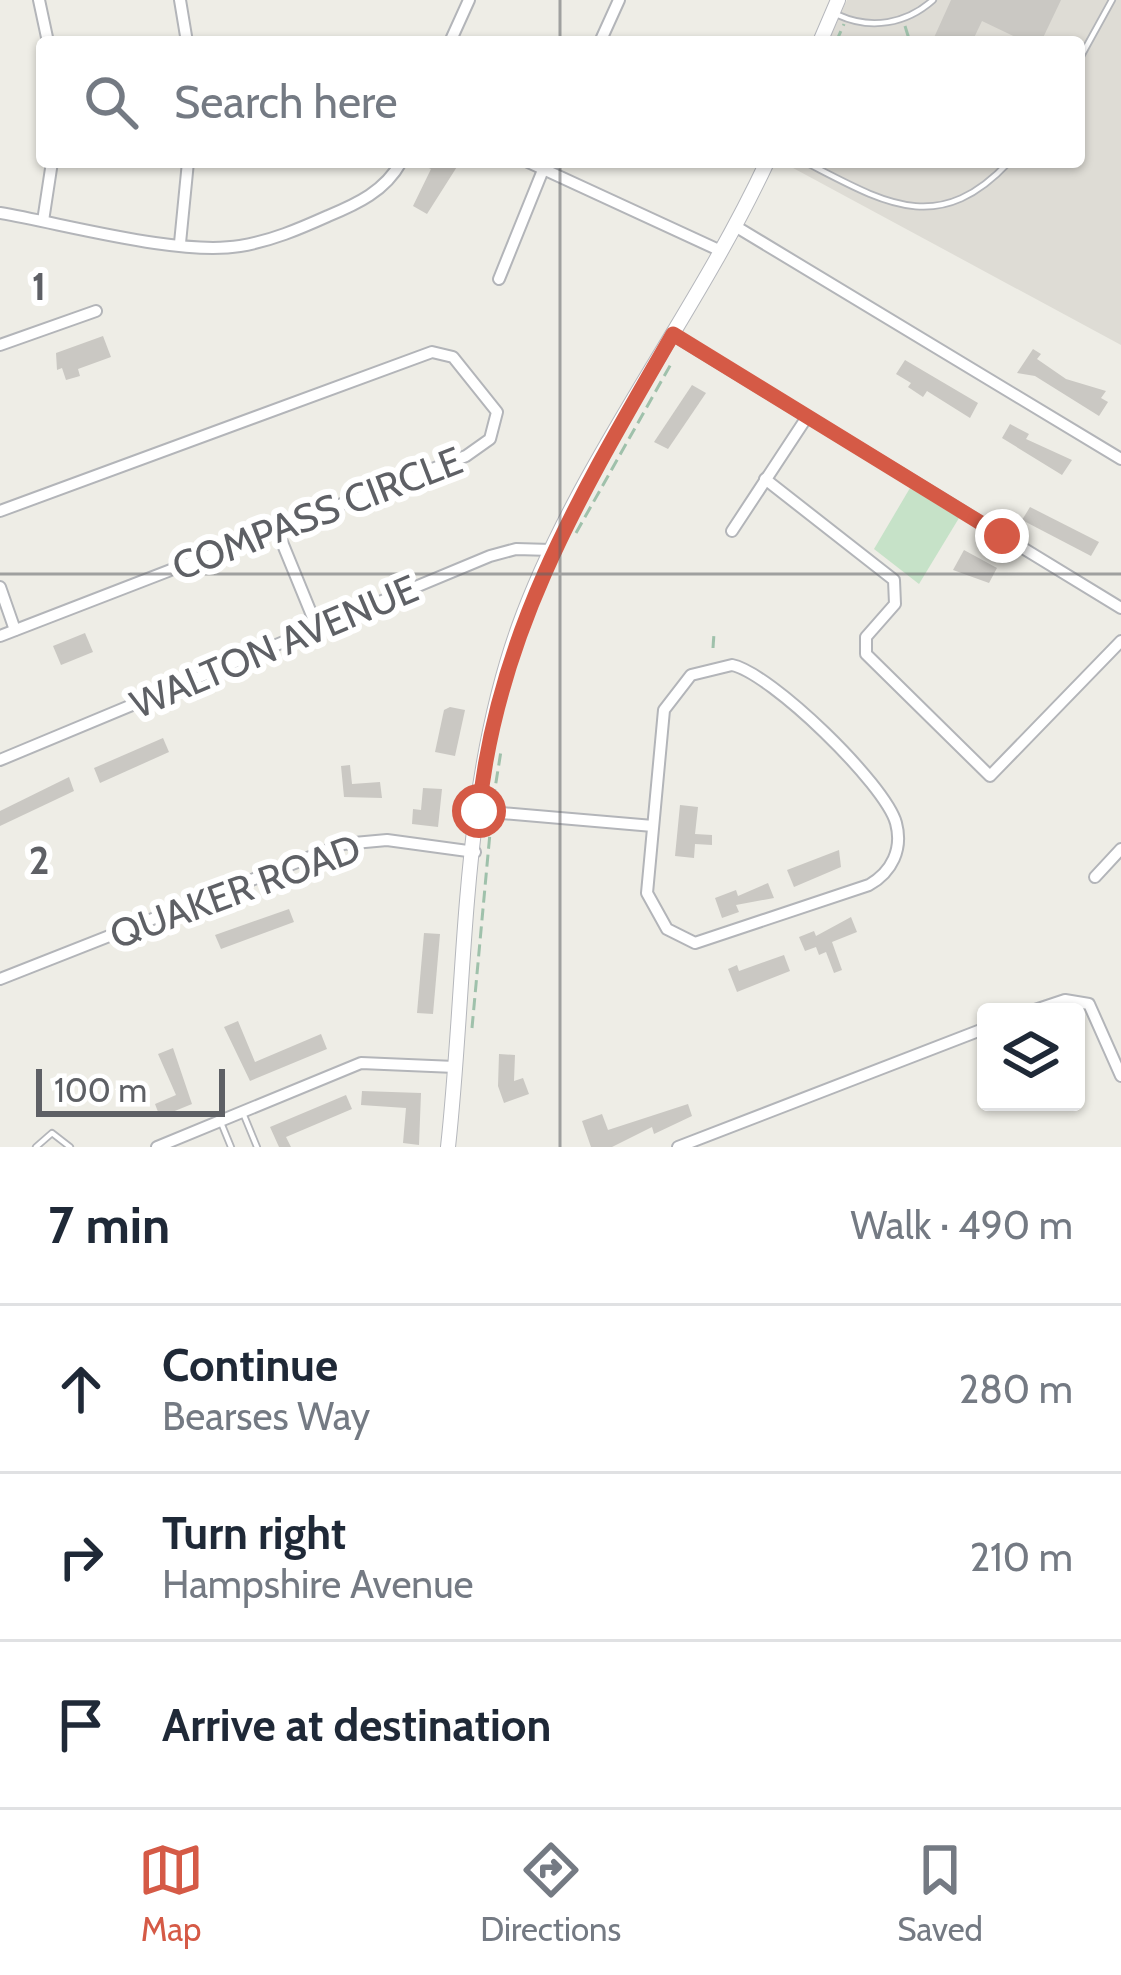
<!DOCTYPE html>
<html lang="en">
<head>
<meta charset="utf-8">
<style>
  body { margin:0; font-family:Cabin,sans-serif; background:#f6f6f7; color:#1f2937 }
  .controls { position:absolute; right:36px; bottom:36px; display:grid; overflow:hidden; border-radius:12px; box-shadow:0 3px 9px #0004 }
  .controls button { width:108px; height:108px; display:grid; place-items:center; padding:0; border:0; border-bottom:3px solid #e0e1e3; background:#fff; color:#1f2937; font:60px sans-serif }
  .scale { position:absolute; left:36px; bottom:30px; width:189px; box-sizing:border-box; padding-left:12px; border:6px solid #5e6065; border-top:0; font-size:33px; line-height:42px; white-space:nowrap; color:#5e6065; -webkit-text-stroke:9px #fff; paint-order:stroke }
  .stop { position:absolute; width:36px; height:36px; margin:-27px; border:9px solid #d55a46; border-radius:50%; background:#fff }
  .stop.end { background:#d55a46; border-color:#fff; box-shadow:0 3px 12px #0008 }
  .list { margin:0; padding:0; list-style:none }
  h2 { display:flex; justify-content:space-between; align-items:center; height:156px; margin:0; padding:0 48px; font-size:51px }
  h2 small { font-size:39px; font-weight:400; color:#747a83 }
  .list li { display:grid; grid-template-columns:78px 1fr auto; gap:36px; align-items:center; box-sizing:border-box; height:168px; padding:0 48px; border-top:3px solid #e0e1e3 }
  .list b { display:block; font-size:45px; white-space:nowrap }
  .list p { margin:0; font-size:39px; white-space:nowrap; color:#747a83 }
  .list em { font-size:39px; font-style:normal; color:#747a83 }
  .icon { flex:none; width:66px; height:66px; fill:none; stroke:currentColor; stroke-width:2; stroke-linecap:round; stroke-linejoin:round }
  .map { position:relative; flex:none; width:1121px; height:1147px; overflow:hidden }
  .search { position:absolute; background:#fff; box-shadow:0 3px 9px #0004; left:36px; right:36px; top:36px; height:132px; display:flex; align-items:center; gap:30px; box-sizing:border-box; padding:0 42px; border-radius:12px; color:#747a83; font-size:45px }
  .sheet { height:660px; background:#fff }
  nav { display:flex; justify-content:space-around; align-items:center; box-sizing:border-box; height:168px; border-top:3px solid #e0e1e3; background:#fff; font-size:33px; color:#747a83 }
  nav a { display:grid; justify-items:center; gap:6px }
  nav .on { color:#d55a46 }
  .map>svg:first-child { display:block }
  .education { fill:#dedcd5 }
  .green { fill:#c6e2c8 }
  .building { fill:#cac8c3 }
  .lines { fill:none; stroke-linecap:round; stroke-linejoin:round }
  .service-casing { stroke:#b3b5b9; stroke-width:8 }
  .minor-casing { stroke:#b3b5b9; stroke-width:14 }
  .secondary-casing { stroke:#b5b7bc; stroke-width:16 }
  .path { stroke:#9fc1ab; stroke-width:3; stroke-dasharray:12 6; stroke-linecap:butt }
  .service { stroke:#fff; stroke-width:4.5 }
  .minor { stroke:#fff; stroke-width:10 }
  .secondary { stroke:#fff; stroke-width:14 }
  .route { stroke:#d55a46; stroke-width:15 }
  .grid { fill:none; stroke:#5e6065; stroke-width:3; stroke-opacity:0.55 }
  .labels { text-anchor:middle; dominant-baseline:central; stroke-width:12; stroke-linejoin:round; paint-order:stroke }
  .street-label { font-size:39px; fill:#5e6065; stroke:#fff }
  .grid-label { font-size:39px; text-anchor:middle; font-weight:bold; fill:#5e6065; stroke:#fff; stroke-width:12; stroke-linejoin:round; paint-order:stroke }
</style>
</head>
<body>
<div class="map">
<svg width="1121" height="1147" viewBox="0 0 1121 1147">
  <rect width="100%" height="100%" fill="#eeede6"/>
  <!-- education -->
  <polygon class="education" points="847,0 1121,0 1121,345 782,162 1079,162 1079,42 828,42"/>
  <!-- green -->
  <polygon class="green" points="910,488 959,518 919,584 874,549"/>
  <!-- building -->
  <g class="building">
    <polygon points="951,0 1061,0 1041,42 1026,42 982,21 972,42 932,42"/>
    <polygon points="415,162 460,162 427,214 413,206 431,169"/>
    <polygon points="103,336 111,357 78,369 80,376 66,380 62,368 57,370 56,353"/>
    <polygon points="1033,349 1041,354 1037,359 1066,379 1106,391 1101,398 1108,402 1099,416 1035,376 1017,373"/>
    <polygon points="905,360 978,403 970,418 927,391 923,397 908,387 911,383 896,374"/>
    <polygon points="692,385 706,393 668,449 654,442"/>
    <polygon points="1010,424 1029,434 1026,439 1072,460 1062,475 1002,438"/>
    <polygon points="1030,507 1099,542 1091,556 1022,520"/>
    <polygon points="964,550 997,568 989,583 953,570"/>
    <polygon points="85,633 93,652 61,665 53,646"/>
    <polygon points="450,707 465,710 455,756 435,752 444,710"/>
    <polygon points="163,738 169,752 100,783 94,768"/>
    <polygon points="350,765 352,784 380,782 382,798 344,797 341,766"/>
    <polygon points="69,777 74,791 0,826 0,811"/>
    <polygon points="423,788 442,789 438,827 412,824 413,809 421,810"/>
    <polygon points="680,805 698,807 695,834 712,835 712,845 695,844 694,858 675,856"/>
    <polygon points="839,850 841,867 794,887 787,870"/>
    <polygon points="768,883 774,898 736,905 739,912 722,918 715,898 736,890 738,896"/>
    <polygon points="289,909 294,922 221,949 215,935"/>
    <polygon points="851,917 857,932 832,942 842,970 834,973 826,952 819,955 816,947 805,951 799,937 814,931 816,936"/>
    <polygon points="424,933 440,934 433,1014 417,1013"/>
    <polygon points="784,955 790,971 737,992 728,969 737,965 739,971"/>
    <polygon points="238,1021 255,1062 321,1034 327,1049 250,1081 224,1027"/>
    <polygon points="173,1048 192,1104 160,1117 155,1104 176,1095 158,1054"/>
    <polygon points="499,1054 515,1055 514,1081 523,1078 529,1094 504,1103 498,1086"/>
    <polygon points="362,1091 421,1093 419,1145 403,1143 406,1108 361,1105"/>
    <polygon points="346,1095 352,1109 286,1137 291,1147 279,1147 270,1127"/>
    <polygon points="688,1104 692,1116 654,1134 652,1127 612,1147 591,1147 582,1121 602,1114 608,1130"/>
  </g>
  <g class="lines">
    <!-- service casing -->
    <g class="service-casing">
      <g id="service">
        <path d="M838,15C871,30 906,24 933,0"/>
        <polyline points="1079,60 1112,0"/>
        <path d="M805,162C883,202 938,238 1009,162"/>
        <polyline points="243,1113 257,1147"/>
        <polyline points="222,1125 231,1147"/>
        <polyline points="36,1147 52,1133 70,1147"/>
      </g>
    </g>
    <!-- minor casing -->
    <g class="minor-casing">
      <g id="minor">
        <polyline points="39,0 48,42"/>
        <polyline points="180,0 187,42"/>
        <polyline points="450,42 469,0"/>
        <polyline points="600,42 619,0"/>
        <polyline points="528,162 721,251"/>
        <path d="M0,213C65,224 178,256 240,246C271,241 299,229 328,216C357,204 385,191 401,162"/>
        <polyline points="43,221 52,162"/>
        <polyline points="735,226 1121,459"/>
        <polyline points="180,243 188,162"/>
        <polyline points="499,279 545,165"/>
        <polyline points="672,334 1121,608"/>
        <polyline points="0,345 96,311"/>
        <polyline points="765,479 894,580 895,604 866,637 866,654 990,776 1121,641"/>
        <polyline points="0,511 432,352 453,357 497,412 490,439 466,456 0,636"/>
        <polyline points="277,530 318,630"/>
        <polyline points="732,531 807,417"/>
        <polyline points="0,587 15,630"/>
        <path d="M732,665C771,673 885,784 896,823C903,849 892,872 869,885L695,943L667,929L647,893L664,710L691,675Z"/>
        <polyline points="0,760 490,556 516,549 551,550"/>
        <polyline points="479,811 653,826"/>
        <polyline points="1095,877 1121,849"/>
        <polyline points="0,979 343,844 387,840 475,852"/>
        <polyline points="1029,1012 1065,1000 1089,1004 1121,1076"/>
        <polyline points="157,1147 361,1063 455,1067"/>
        <polyline points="678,1147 986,1028"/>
      </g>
    </g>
    <!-- secondary casing -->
    <g class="secondary-casing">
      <g id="secondary">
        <polyline points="820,42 838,0"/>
        <path d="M448,1147C467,975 460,790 519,626C579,461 693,321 767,162"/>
      </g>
    </g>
    <!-- path -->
    <g class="path">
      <polyline points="905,26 910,42"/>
      <polyline points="836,42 844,24"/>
      <polyline points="576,533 671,364"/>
      <polyline points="713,648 714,633"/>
      <polyline points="493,801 501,751"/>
      <polyline points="472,1028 491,822"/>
    </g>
    <!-- service -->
    <use href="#service" class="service"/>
    <!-- minor -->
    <use href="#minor" class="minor"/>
    <!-- secondary -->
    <use href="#secondary" class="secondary"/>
  </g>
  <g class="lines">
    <!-- route -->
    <path class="route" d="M479,811C497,631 584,488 673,334L1002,536"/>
  </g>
  <!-- grid -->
  <path class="grid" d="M560,0V42M560,162V1147M0,574H1121"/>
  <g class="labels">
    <!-- street labels -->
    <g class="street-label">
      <text transform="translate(317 513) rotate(-21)">COMPASS CIRCLE</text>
      <text transform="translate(274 646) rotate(-23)">WALTON AVENUE</text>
      <text transform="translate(235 891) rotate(-20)">QUAKER ROAD</text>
    </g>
  </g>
  <g class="grid-label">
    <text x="39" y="300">1</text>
    <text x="39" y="874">2</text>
  </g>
</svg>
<div class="controls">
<button><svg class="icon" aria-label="layers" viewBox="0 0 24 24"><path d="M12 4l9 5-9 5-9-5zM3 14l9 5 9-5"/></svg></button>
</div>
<div class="scale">100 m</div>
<div class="stop" style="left:479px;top:811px"></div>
<div class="stop end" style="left:1002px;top:536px"></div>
<div class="search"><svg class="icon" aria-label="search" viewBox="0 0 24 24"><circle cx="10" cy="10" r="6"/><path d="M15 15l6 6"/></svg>Search here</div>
</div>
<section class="sheet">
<h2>7 min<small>Walk · 490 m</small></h2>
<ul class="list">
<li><svg class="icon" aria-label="ahead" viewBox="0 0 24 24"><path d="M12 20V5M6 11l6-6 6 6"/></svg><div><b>Continue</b><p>Bearses Way</p></div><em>280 m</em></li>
<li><svg class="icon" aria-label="right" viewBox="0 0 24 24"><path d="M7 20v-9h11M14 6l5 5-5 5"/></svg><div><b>Turn right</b><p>Hampshire Avenue</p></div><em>210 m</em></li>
<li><svg class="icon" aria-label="arrive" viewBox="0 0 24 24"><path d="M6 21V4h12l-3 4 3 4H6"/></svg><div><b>Arrive at destination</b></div></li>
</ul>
</section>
<nav>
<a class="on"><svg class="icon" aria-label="map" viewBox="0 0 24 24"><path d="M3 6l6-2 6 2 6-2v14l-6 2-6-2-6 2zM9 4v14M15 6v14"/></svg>Map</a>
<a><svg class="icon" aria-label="directions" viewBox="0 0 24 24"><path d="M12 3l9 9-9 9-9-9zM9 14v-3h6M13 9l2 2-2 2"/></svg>Directions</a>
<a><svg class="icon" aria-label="saved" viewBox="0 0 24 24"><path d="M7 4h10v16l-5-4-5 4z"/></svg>Saved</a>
</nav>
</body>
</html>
